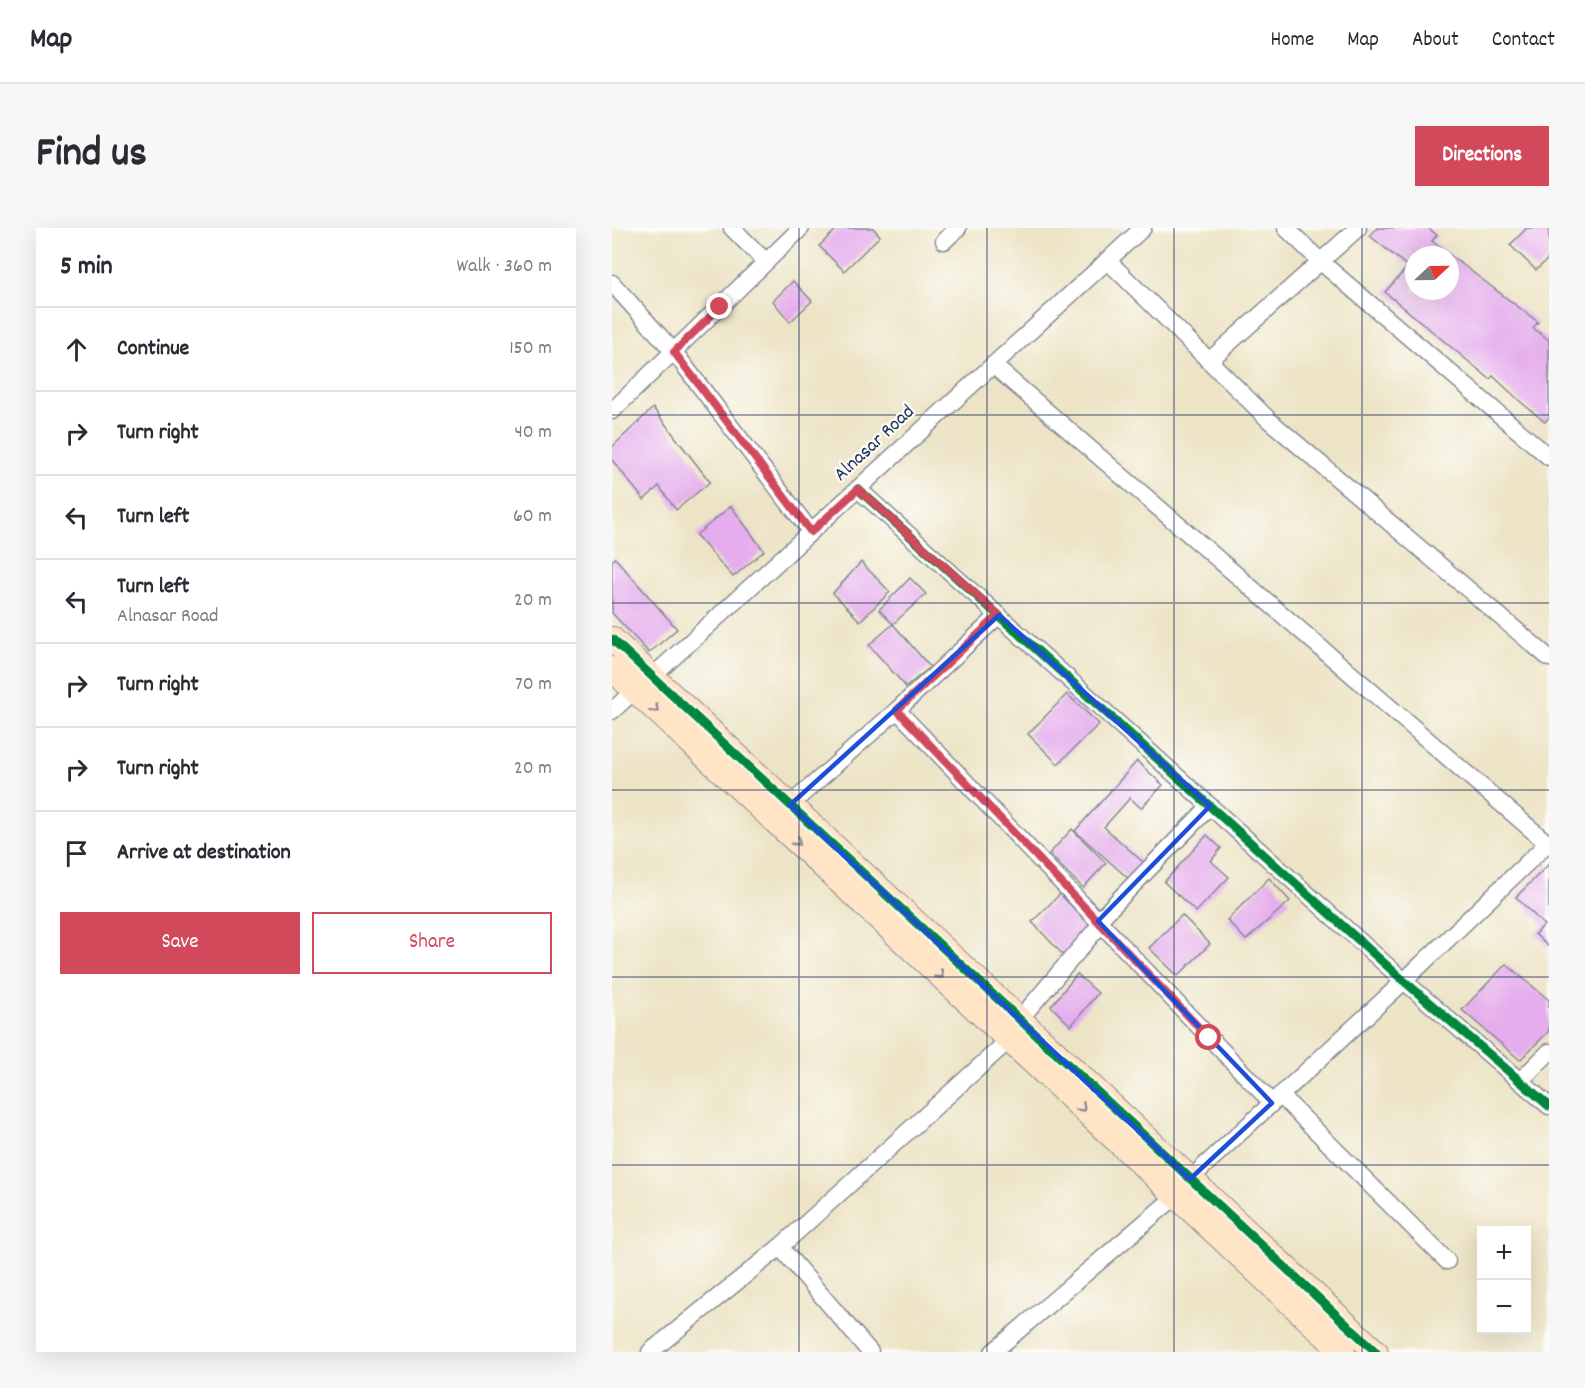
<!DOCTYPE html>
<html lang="en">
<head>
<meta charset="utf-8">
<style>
  body { margin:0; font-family:Dekko,sans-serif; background:#f7f7f7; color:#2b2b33 }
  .controls { position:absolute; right:18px; bottom:18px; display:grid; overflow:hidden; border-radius:0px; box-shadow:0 6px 24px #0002 }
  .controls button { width:54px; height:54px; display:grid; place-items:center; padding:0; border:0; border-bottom:2px solid #e1e1e2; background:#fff; color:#2b2b33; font:30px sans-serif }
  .compass { position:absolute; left:793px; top:18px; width:54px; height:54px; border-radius:50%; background:#fff; box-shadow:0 6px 24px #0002; rotate:68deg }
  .stop { position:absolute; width:18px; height:18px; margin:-14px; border:4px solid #d1495b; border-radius:50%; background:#fff }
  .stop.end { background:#d1495b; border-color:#fff; box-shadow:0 2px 6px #0008 }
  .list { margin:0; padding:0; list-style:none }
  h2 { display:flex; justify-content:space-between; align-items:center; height:78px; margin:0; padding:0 24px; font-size:26px }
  h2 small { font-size:20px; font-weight:400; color:#7c7c81 }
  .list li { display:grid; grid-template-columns:39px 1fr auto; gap:18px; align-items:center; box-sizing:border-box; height:84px; padding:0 24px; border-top:2px solid #e1e1e2 }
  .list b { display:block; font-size:22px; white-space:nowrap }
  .list p { margin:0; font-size:20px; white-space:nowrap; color:#7c7c81 }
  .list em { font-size:20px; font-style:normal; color:#7c7c81 }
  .actions { display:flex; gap:12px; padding:18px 24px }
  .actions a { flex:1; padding:14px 0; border:2px solid #d1495b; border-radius:0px; text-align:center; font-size:21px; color:#d1495b }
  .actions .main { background:#d1495b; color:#fff }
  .icon { flex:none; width:33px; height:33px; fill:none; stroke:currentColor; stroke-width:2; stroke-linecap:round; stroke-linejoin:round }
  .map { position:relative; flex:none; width:937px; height:1124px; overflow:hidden; border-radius:0px }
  header { display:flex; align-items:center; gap:36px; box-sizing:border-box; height:84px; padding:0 30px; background:#fff; border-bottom:2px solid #e1e1e2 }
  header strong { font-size:28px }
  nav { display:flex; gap:33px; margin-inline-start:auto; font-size:21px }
  .intro { display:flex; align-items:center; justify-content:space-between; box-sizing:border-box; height:144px; padding:0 36px }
  h1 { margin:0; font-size:42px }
  .button { padding:15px 27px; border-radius:0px; background:#d1495b; color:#fff; font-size:21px; font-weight:700 }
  main { display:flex; gap:36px; padding:0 36px }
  aside { flex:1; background:#fff; border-radius:0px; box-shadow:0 6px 24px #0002 }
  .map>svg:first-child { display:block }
  .building { fill:#e5aded }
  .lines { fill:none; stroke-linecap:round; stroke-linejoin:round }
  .street-casing { stroke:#848a92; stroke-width:19 }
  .secondary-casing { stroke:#848a92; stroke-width:26 }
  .street { stroke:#fff; stroke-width:16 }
  .secondary { stroke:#ffe4c6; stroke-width:24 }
  .cycleway-casing { stroke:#fdfcf7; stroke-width:13 }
  .cycleway { stroke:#00873e; stroke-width:9 }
  .oneway { stroke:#8d8a92 }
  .route { stroke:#d1495b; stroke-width:8 }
  .marked { fill:none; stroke:#1d4ed8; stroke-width:4.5; stroke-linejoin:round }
  .grid { fill:none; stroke:#1b2f5e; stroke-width:1.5; stroke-opacity:0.55 }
  .labels { text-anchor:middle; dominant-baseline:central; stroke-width:4.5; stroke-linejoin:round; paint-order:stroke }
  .street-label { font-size:20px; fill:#1b2f5e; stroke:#fdfcf7 }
</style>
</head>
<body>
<header>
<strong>Map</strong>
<nav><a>Home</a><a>Map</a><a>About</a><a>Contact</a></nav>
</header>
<div class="intro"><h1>Find us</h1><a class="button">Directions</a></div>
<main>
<aside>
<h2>5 min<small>Walk · 360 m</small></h2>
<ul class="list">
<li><svg class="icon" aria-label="ahead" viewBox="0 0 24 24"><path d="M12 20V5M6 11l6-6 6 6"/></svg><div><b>Continue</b></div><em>150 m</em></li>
<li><svg class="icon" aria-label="right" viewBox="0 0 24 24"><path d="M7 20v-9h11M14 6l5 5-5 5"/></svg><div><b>Turn right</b></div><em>40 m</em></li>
<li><svg class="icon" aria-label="left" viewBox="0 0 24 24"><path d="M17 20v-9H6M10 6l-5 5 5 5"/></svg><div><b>Turn left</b></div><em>60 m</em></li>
<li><svg class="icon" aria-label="left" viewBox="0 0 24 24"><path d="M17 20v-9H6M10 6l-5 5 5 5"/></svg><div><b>Turn left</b><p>Alnasar Road</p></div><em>20 m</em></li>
<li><svg class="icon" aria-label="right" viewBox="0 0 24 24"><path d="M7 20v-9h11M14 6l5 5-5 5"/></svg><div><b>Turn right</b></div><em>70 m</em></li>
<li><svg class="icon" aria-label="right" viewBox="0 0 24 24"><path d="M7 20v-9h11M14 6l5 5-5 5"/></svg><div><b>Turn right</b></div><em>20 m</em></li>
<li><svg class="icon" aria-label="arrive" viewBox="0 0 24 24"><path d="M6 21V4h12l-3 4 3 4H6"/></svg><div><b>Arrive at destination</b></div></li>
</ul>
<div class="actions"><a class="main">Save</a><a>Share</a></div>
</aside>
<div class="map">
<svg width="937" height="1124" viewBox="0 0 937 1124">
  <rect width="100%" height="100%" fill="#fdfcf7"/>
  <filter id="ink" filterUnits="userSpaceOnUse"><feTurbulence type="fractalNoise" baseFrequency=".0167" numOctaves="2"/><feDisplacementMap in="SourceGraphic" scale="12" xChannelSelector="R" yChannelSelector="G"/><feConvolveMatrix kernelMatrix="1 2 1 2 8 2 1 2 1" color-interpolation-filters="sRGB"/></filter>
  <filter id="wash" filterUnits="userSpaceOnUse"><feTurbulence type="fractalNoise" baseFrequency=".008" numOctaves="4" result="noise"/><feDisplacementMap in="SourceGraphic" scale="24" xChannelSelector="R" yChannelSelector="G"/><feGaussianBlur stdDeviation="1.35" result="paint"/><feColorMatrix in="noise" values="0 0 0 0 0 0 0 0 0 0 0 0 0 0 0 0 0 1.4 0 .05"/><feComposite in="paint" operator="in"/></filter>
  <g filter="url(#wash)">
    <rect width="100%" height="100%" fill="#ede4c6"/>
    <g id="blocks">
      <!-- building -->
      <g class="building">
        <polygon points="226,0 261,0 268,8 232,43 207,18"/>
        <polygon points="765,0 816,0 825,7 820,13 838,27 802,27 802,31 795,38 758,8"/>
        <polygon points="915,0 937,0 937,30 924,42 898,17"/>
        <polygon points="838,27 926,94 921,100 937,112 937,189 933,194 910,175 881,148 878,151 851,129 773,64 802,32 802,63 838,63"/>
        <polygon points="181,53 200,73 178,94 161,73"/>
        <polygon points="41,180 98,254 64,282 47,258 32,272 0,232 0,219"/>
        <polygon points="119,278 152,323 121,349 84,307"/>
        <polygon points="3,330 65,401 37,425 0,385 0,333"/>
        <polygon points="249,334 278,364 248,393 221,365"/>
        <polygon points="298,350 314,366 281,396 267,382"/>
        <polygon points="281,396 318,439 294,459 257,417"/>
        <polygon points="455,466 487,496 446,536 416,506"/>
        <polygon points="525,533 551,557 529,580 518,570 492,599 532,635 517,651 463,603"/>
        <polygon points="460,601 494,635 471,660 437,626"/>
        <polygon points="595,607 609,620 599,633 617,649 584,684 552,654"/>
        <polygon points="937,636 937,719 923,706 932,697 904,669"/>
        <polygon points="657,650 678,673 634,712 615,692"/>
        <polygon points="448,666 480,699 452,728 420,694"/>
        <polygon points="570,687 598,716 566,748 537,720"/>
        <polygon points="894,736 937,772 937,803 908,832 850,782"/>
        <polygon points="465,746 486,765 459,798 439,778"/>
      </g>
    </g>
  </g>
  <g filter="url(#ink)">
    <use href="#blocks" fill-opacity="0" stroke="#848a92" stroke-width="1.5"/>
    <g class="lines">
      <!-- street casing -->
      <g class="street-casing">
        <g id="street">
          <polyline points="120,0 154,34"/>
          <polyline points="674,0 709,34 937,229"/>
          <polyline points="332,13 346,0"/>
          <polyline points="495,32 658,193 937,430"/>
          <polyline points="0,55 62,124 199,304"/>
          <polyline points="598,132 746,0"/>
          <polyline points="381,137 935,615"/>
          <polyline points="0,183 189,0"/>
          <polyline points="246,261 792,753 937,878"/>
          <polyline points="285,482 660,875"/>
          <polyline points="0,483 23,462 40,449 531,0"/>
          <polyline points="178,577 285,482 387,387"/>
          <polyline points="486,693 598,578"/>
          <polyline points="909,852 937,824"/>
          <polyline points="668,867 835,1033"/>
          <polyline points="578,951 792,753 937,614"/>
          <polyline points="168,1019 258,1124"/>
          <polyline points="38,1124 168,1019 397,812 407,792 489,696"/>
          <polyline points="381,1124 564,968"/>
        </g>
      </g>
      <!-- secondary casing -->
      <g class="secondary-casing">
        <g id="secondary">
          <polyline points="0,411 764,1124"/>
          <polyline points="0,441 731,1124"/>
        </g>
      </g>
      <!-- street -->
      <use href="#street" class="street"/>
      <!-- secondary -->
      <use href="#secondary" class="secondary"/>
      <!-- cycleway casing -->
      <g class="cycleway-casing">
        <g id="cycleway">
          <polyline points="246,261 792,753 937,878"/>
          <polyline points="0,411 764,1124"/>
        </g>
      </g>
      <!-- cycleway -->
      <use href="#cycleway" class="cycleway"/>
    </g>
    <!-- one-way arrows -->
    <defs><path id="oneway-chevron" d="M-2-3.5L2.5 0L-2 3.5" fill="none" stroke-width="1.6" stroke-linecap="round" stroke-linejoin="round" transform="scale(1.5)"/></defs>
    <g class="oneway">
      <use href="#oneway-chevron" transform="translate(43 481) rotate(43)"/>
      <use href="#oneway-chevron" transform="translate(185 614) rotate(43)"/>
      <use href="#oneway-chevron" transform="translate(328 747) rotate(43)"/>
      <use href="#oneway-chevron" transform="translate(470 880) rotate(43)"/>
    </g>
  </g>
  <g class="lines" filter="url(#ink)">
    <!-- route -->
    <polyline class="route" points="108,79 62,124 199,304 246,261 387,387 285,482 597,810"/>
  </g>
  <!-- marked area -->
  <path class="marked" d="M387,387L598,578L486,693L660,875L578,951L178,577Z"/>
  <!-- grid -->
  <path class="grid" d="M187,0V1124M375,0V1124M562,0V1124M750,0V1124M0,187H937M0,375H937M0,562H937M0,749H937M0,937H937"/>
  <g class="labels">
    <!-- street labels -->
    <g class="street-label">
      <text transform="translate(263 216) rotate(-43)">Alnasar Road</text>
    </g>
  </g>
</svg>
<div class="controls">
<button>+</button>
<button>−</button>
</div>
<svg class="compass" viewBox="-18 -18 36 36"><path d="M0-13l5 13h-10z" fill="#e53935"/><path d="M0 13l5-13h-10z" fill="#7c7c81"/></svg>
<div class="stop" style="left:597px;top:810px"></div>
<div class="stop end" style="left:108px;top:79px"></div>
</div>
</main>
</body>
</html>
